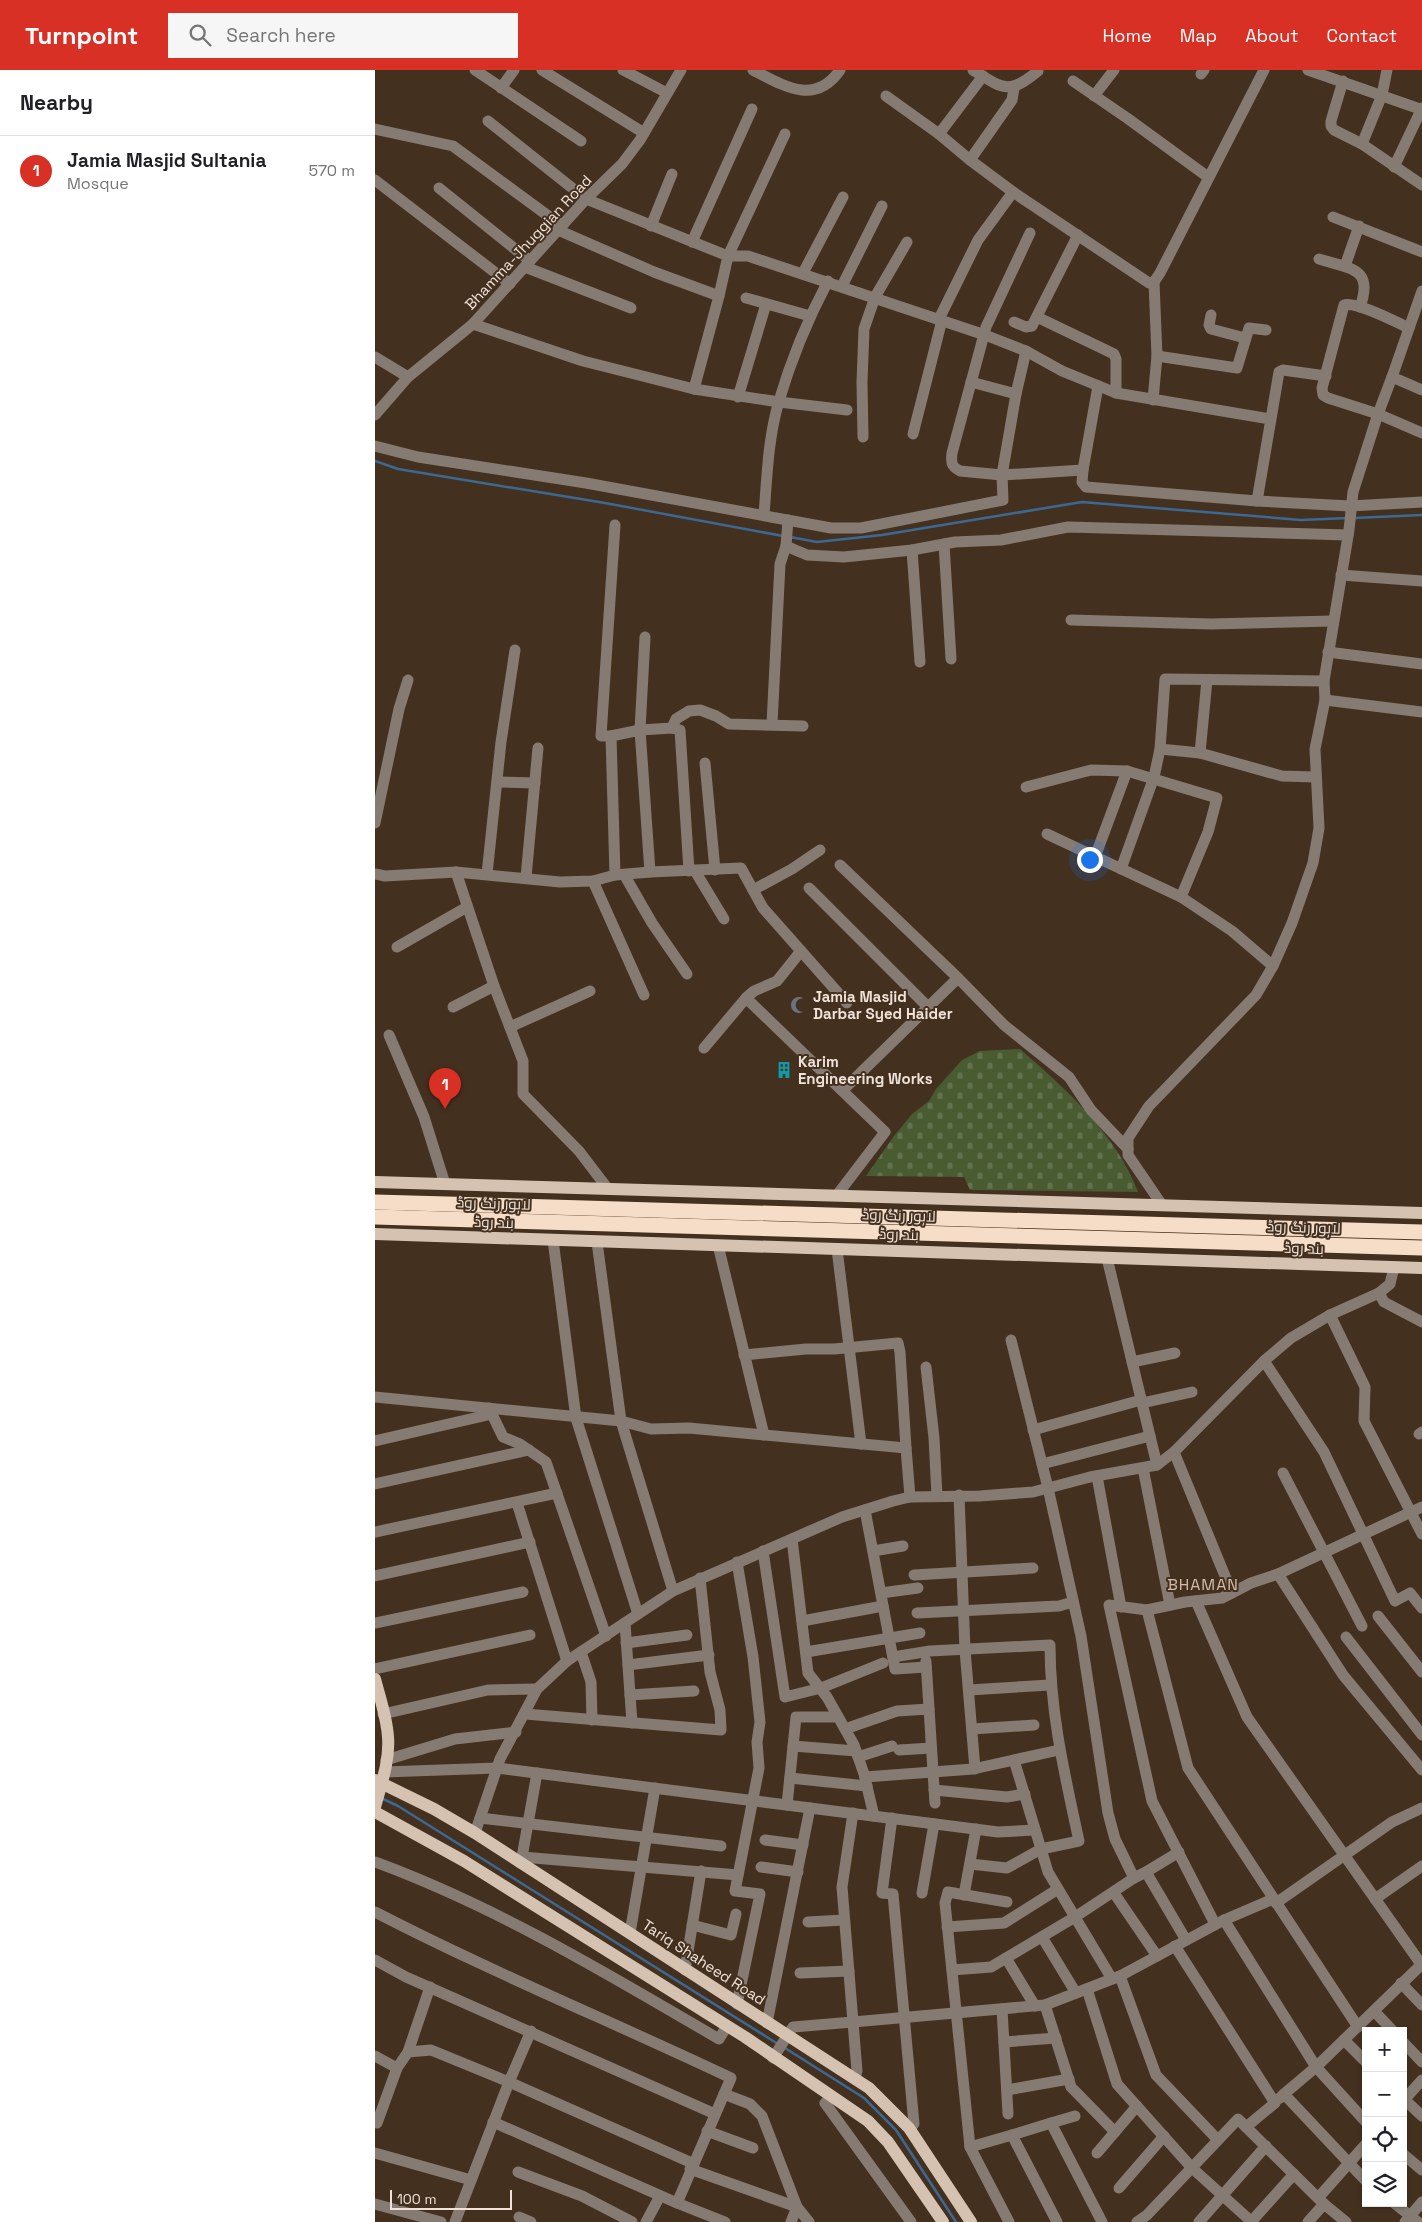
<!DOCTYPE html>
<html lang="en">
<head>
<meta charset="utf-8">
<style>
  body { margin:0; font-family:"Space Grotesk",Cairo,sans-serif; background:#f6f6f6; color:#202124 }
  .controls { position:absolute; right:15px; bottom:15px; display:grid; overflow:hidden; border-radius:0px; box-shadow:0 1px 4px #0004 }
  .controls button { width:45px; height:45px; display:grid; place-items:center; padding:0; border:0; border-bottom:1px solid #e0e0e0; background:#fff; color:#202124; font:25px sans-serif }
  .scale { position:absolute; left:15px; bottom:12px; width:122px; box-sizing:border-box; padding-left:5px; border:2px solid #f0e2d8; border-top:0; font-size:14px; line-height:18px; white-space:nowrap; color:#f0e2d8; -webkit-text-stroke:4px #44301f; paint-order:stroke }
  .you { position:absolute; left:714px; top:789px; width:18px; height:18px; margin:-12px; border:4px solid #fff; border-radius:50%; background:#1a73e8; box-shadow:0 0 0 8px #1a73e833 }
  .badge { display:grid; place-items:center; width:32px; height:32px; border-radius:50%; background:#d93025; color:#fff; font-size:16px; font-weight:700 }
  .pin { position:absolute; translate:-50% -41px; filter:drop-shadow(0 1px 2px #0008) }
  .pin::after { content:''; position:absolute; top:26px; width:18px; height:15px; background:inherit; clip-path:polygon(0 0,100% 0,50% 100%) }
  .list { margin:0; padding:0; list-style:none }
  h2 { display:flex; justify-content:space-between; align-items:center; height:65px; margin:0; padding:0 20px; font-size:21px }
  h2 small { font-size:16px; font-weight:400; color:#757577 }
  .list li { display:grid; grid-template-columns:32px 1fr auto; gap:15px; align-items:center; box-sizing:border-box; height:70px; padding:0 20px; border-top:1px solid #e0e0e0 }
  .list b { display:block; font-size:19px; white-space:nowrap }
  .list p { margin:0; font-size:16px; white-space:nowrap; color:#757577 }
  .list em { font-size:16px; font-style:normal; color:#757577 }
  .icon { flex:none; width:28px; height:28px; fill:none; stroke:currentColor; stroke-width:2; stroke-linecap:round; stroke-linejoin:round }
  .map { position:relative; flex:none; width:1047px; height:2152px; overflow:hidden }
  header { display:flex; align-items:center; gap:30px; box-sizing:border-box; height:70px; padding:0 25px; background:#d93025; color:#fff }
  header strong { font-size:24px }
  nav { display:flex; gap:28px; margin-inline-start:auto; font-size:18px }
  .search { width:350px; height:45px; background:#f6f6f6; display:flex; align-items:center; gap:12px; box-sizing:border-box; padding:0 18px; border-radius:0px; color:#757577; font-size:19px }
  main { display:flex }
  aside { flex:1; background:#fff }
  .map>svg:first-child { display:block }
  .cemetery { fill:url(#cemetery-stones) }
  .lines { fill:none; stroke-linecap:round; stroke-linejoin:round }
  .stream { stroke:#3b6995; stroke-width:2.5 }
  .minor { stroke:#857b73; stroke-width:11 }
  .major { stroke:#d6c2b0; stroke-width:12 }
  .highway { stroke:#f6ddc8; stroke-width:15 }
  .labels { text-anchor:middle; dominant-baseline:central; stroke-width:4; stroke-linejoin:round; paint-order:stroke }
  .street-label { font-size:15px; fill:#f0e2d8; stroke:#44301f }
  .poi-label { font-size:15px; font-weight:bold; fill:#f0e2d8; stroke:#44301f; text-anchor:start }
  .neighbourhood-label { font-size:16px; letter-spacing:1px; fill:#d5bba8; stroke:#44301f }
</style>
</head>
<body>
<header>
<strong>Turnpoint</strong>
<div class="search"><svg class="icon" aria-label="search" viewBox="0 0 24 24"><circle cx="10" cy="10" r="6"/><path d="M15 15l6 6"/></svg>Search here</div>
<nav><a>Home</a><a>Map</a><a>About</a><a>Contact</a></nav>
</header>
<main>
<aside>
<h2>Nearby<small></small></h2>
<ul class="list">
<li><span class="badge">1</span><div><b>Jamia Masjid Sultania</b><p>Mosque</p></div><em>570 m</em></li>
</ul>
</aside>
<div class="map">
<svg width="1047" height="2152" viewBox="0 0 1047 2152">
  <defs>
    <pattern id="cemetery-stones" width="16" height="16" patternUnits="userSpaceOnUse" patternTransform="scale(1.25)"><rect width="16" height="16" fill="#485b31"/><path d="M2 7V4a2 2 0 0 1 4 0v3zM10 15v-3a2 2 0 0 1 4 0v3z" fill="#63724e"/></pattern>
  </defs>
  <rect width="100%" height="100%" fill="#44301f"/>
  <!-- cemetery -->
  <path class="cemetery" d="M645,979C690,1018 742,1065 763,1122L595,1120L589,1107L491,1106L519,1066L537,1044L554,1031L561,1019L587,990L605,981Z"/>
  <g class="lines">
    <!-- stream -->
    <g class="stream">
      <polyline points="0,391 23,399 230,433 408,466"/>
      <polyline points="979,448 1047,445"/>
      <polyline points="415,467 442,472 507,465 707,432 926,450 973,448"/>
      <polyline points="6,1728 23,1736 403,1974"/>
      <polyline points="410,1978 489,2028 521,2060 581,2152"/>
    </g>
    <!-- minor -->
    <g class="minor">
      <polyline points="100,0 206,71"/>
      <polyline points="167,0 269,63"/>
      <polyline points="248,0 292,23"/>
      <path d="M378,0C409,16 440,36 465,0"/>
      <path d="M598,0C628,19 634,25 663,1"/>
      <polyline points="933,0 1045,39"/>
      <polyline points="826,4 829,0"/>
      <polyline points="698,11 752,48 833,107"/>
      <polyline points="968,11 956,51 956,56 959,60 987,74 1047,115"/>
      <polyline points="126,18 139,0"/>
      <polyline points="511,26 564,64 595,90 638,122 774,213 779,212 785,203 889,0"/>
      <polyline points="719,26 739,0"/>
      <polyline points="113,51 211,129 353,186 373,186 610,265 651,281 687,301 741,323 895,349"/>
      <polyline points="0,59 78,76 187,156"/>
      <polyline points="564,64 608,6"/>
      <polyline points="987,74 1007,25 1012,0"/>
      <polyline points="595,90 637,30 639,18"/>
      <polyline points="1019,97 1047,38"/>
      <polyline points="0,110 135,214"/>
      <polyline points="64,118 155,191"/>
      <polyline points="958,147 1047,182"/>
      <polyline points="276,156 297,104"/>
      <polyline points="183,160 279,202 344,226 353,186 410,64"/>
      <path d="M655,163L611,257L577,383C576,393 576,396 585,401L627,405L708,400"/>
      <polyline points="317,172 377,39"/>
      <path d="M944,189C976,199 999,198 985,237"/>
      <polyline points="970,196 984,156"/>
      <polyline points="150,197 256,238"/>
      <polyline points="428,203 468,127"/>
      <polyline points="467,216 507,136"/>
      <polyline points="371,228 435,246"/>
      <polyline points="836,245 834,255 836,259 870,268"/>
      <polyline points="662,247 739,284 741,289 741,323"/>
      <polyline points="564,249 603,170 638,122"/>
      <polyline points="639,252 651,257 657,256 703,165"/>
      <polyline points="98,254 208,291 319,319 404,332 472,340"/>
      <path d="M1034,258C1021,252 981,231 969,235L947,318L948,325L953,328L1003,344L1047,363"/>
      <polyline points="782,286 862,298 874,258 891,260"/>
      <polyline points="0,287 33,307"/>
      <polyline points="1017,307 1047,320"/>
      <polyline points="596,312 641,324"/>
      <polyline points="723,316 708,400 707,412 711,417 882,431 975,436 1047,432"/>
      <polyline points="319,319 344,226"/>
      <polyline points="363,327 391,234"/>
      <polyline points="778,330 782,286 779,212"/>
      <polyline points="0,345 33,307 98,254 211,129 247,94 265,70 306,0"/>
      <polyline points="538,364 567,250"/>
      <polyline points="488,367 487,312 489,259 500,227 532,172"/>
      <polyline points="0,376 43,387 211,413 456,458 486,458 628,430 627,405 641,324 651,281"/>
      <polyline points="882,431 904,302 908,300 951,306"/>
      <path d="M389,445C392,407 393,368 404,331C416,290 433,249 453,211"/>
      <polyline points="240,455 226,666 236,666 240,805"/>
      <polyline points="569,474 576,589"/>
      <polyline points="411,476 432,485 469,487 537,480 580,472 626,470 693,457 973,465"/>
      <polyline points="537,480 545,592"/>
      <polyline points="966,505 1047,511"/>
      <polyline points="696,550 836,554 957,551"/>
      <polyline points="270,567 265,660 297,658 305,660 314,801"/>
      <polyline points="953,582 1047,594"/>
      <polyline points="950,630 1047,642"/>
      <polyline points="397,654 405,494 411,476 413,450"/>
      <polyline points="297,658 301,649 314,641 325,640 341,646 354,654 428,656"/>
      <polyline points="236,666 265,660 275,802"/>
      <polyline points="785,679 825,683 907,706 941,707"/>
      <polyline points="825,683 832,610"/>
      <polyline points="330,693 340,800"/>
      <polyline points="122,712 160,713"/>
      <polyline points="651,717 716,700 752,701 842,728 833,762 806,827"/>
      <polyline points="0,753 24,639 33,610"/>
      <polyline points="672,764 806,827 857,861 898,896"/>
      <polyline points="720,787 752,701"/>
      <polyline points="465,795 583,908 629,955 694,1007 716,1040 753,1079"/>
      <polyline points="746,799 779,707 785,679 790,609 949,611"/>
      <polyline points="320,801 349,849"/>
      <polyline points="81,802 119,916 148,991 148,1024 204,1081 233,1119"/>
      <polyline points="0,804 10,806 81,802 185,812 218,811 240,805 275,802 366,798 388,838 472,933"/>
      <polyline points="112,804 126,672 140,580"/>
      <polyline points="250,806 277,853 312,904"/>
      <polyline points="151,807 163,678"/>
      <polyline points="218,811 269,925"/>
      <polyline points="434,818 554,938"/>
      <polyline points="378,820 417,799 445,780"/>
      <polyline points="22,877 92,837"/>
      <polyline points="371,928 510,1062 462,1125"/>
      <polyline points="78,937 119,916"/>
      <polyline points="135,957 215,921"/>
      <polyline points="14,965 49,1047 70,1114"/>
      <polyline points="329,978 371,928 379,921 402,911 426,881"/>
      <polyline points="468,1020 583,908"/>
      <polyline points="787,1135 753,1085 753,1068 774,1036 881,925 898,896 917,853 938,793 944,758 940,679 950,630 949,611 974,460 978,422 1003,344 1017,307 1047,221"/>
      <polyline points="178,1170 201,1348 263,1544"/>
      <polyline points="222,1172 246,1351 298,1521 467,1447 518,1431 535,1427 605,1426 658,1422 715,1407 782,1395 799,1382 889,1291 916,1268 955,1245 1004,1223 1009,1232 1047,1252"/>
      <polyline points="343,1175 389,1365"/>
      <polyline points="462,1179 486,1374"/>
      <polyline points="732,1188 782,1395"/>
      <polyline points="1004,1223 1015,1214 1019,1197"/>
      <polyline points="955,1245 990,1317 989,1351 1047,1464"/>
      <polyline points="636,1270 673,1418 706,1566 733,1743 740,1769 759,1808 771,1802 811,1870"/>
      <polyline points="369,1285 431,1279 459,1279 523,1273 525,1282 531,1378"/>
      <polyline points="889,1291 949,1382 1020,1531 1035,1523 1047,1538"/>
      <polyline points="757,1292 800,1283"/>
      <polyline points="551,1297 559,1368 562,1426"/>
      <polyline points="0,1327 246,1351 276,1359 314,1358 531,1378 535,1427"/>
      <polyline points="767,1333 817,1322"/>
      <polyline points="114,1338 128,1367 145,1374 171,1392 231,1566"/>
      <polyline points="658,1360 766,1330"/>
      <polyline points="1044,1364 1047,1362"/>
      <polyline points="0,1371 117,1344"/>
      <polyline points="799,1382 857,1523"/>
      <polyline points="667,1394 775,1366"/>
      <polyline points="768,1398 795,1535"/>
      <polyline points="908,1403 987,1556"/>
      <polyline points="722,1406 746,1537"/>
      <polyline points="0,1414 154,1380"/>
      <polyline points="584,1425 590,1580 600,1699"/>
      <polyline points="142,1433 192,1591"/>
      <polyline points="490,1440 520,1599 551,1597"/>
      <polyline points="0,1462 182,1423"/>
      <polyline points="417,1469 433,1603 452,1627 479,1675 489,1704 499,1746"/>
      <polyline points="388,1481 410,1627 446,1618 508,1593"/>
      <polyline points="498,1481 528,1476"/>
      <polyline points="903,1504 1047,1437"/>
      <polyline points="539,1505 658,1498"/>
      <polyline points="0,1506 155,1472"/>
      <polyline points="506,1523 543,1518"/>
      <polyline points="821,1531 872,1647 1046,1894"/>
      <polyline points="772,1540 813,1698 983,1957"/>
      <polyline points="542,1543 684,1536 698,1532"/>
      <polyline points="1003,1546 1047,1602"/>
      <polyline points="427,1551 508,1536"/>
      <polyline points="0,1553 148,1522"/>
      <polyline points="250,1553 257,1653"/>
      <polyline points="971,1567 1047,1665"/>
      <polyline points="251,1573 312,1565"/>
      <polyline points="206,1582 216,1612 217,1650"/>
      <polyline points="431,1582 545,1563"/>
      <path d="M518,1587L555,1581L675,1575C675,1643 690,1706 704,1771L666,1779L632,1798L595,1794"/>
      <polyline points="551,1591 560,1733"/>
      <polyline points="253,1595 334,1585"/>
      <polyline points="0,1599 155,1565"/>
      <polyline points="594,1620 675,1615"/>
      <polyline points="255,1625 319,1621"/>
      <polyline points="8,1644 113,1620 162,1619"/>
      <polyline points="150,1644 346,1660 345,1640 335,1602 325,1508"/>
      <polyline points="470,1659 522,1641 554,1639"/>
      <polyline points="597,1659 659,1655"/>
      <polyline points="418,1676 481,1681"/>
      <polyline points="524,1680 556,1678"/>
      <polyline points="483,1687 517,1676"/>
      <polyline points="11,1690 80,1669 141,1662"/>
      <polyline points="639,1690 673,1802 737,1909"/>
      <polyline points="9,1702 122,1698 623,1762 660,1760"/>
      <polyline points="490,1707 598,1699 684,1680"/>
      <polyline points="415,1708 492,1716"/>
      <polyline points="559,1720 632,1727 650,1724"/>
      <polyline points="412,1735 421,1647 463,1647"/>
      <polyline points="478,1743 467,1817 478,1952 670,1935 745,1906 849,1850 898,1829"/>
      <polyline points="105,1748 346,1776"/>
      <polyline points="517,1748 507,1823 518,1824 539,2054 534,2058"/>
      <polyline points="100,1763 125,1689 162,1619 192,1591 298,1521"/>
      <polyline points="390,1770 428,1775"/>
      <polyline points="147,1787 162,1703"/>
      <path d="M0,1792C122,1837 233,1904 344,1969L352,1956"/>
      <polyline points="145,1793 147,1787 363,1805"/>
      <polyline points="386,1797 423,1802"/>
      <polyline points="771,1802 804,1782"/>
      <polyline points="547,1823 559,1754"/>
      <polyline points="739,1823 782,1886"/>
      <polyline points="589,1825 601,1759"/>
      <polyline points="1000,1829 1047,1796"/>
      <polyline points="632,1832 573,1822 570,1833 595,2077 634,2152"/>
      <polyline points="901,1833 1017,1752 1047,1738"/>
      <path d="M0,1842C116,1902 238,1952 356,2008L302,2133L350,2152"/>
      <polyline points="849,1850 941,1997 991,2052"/>
      <polyline points="433,1852 469,1850"/>
      <polyline points="840,1854 777,1731 734,1535 772,1540 810,1532 847,1528 876,1513 903,1504 968,1605 1047,1700"/>
      <polyline points="317,1855 356,1865 361,1844"/>
      <polyline points="572,1857 629,1853 683,1819"/>
      <polyline points="255,1863 280,1718"/>
      <polyline points="667,1867 701,1923"/>
      <polyline points="800,1876 900,2033 871,2057 949,2134"/>
      <polyline points="631,1888 660,1936"/>
      <polyline points="0,1890 31,1907 340,2044"/>
      <polyline points="310,1900 326,1801"/>
      <polyline points="577,1900 616,1897 700,1847 759,1808"/>
      <polyline points="425,1903 474,1901"/>
      <polyline points="745,1906 781,2005 843,2070"/>
      <polyline points="1026,1913 1047,1935"/>
      <polyline points="712,1919 742,2014 817,2098 877,2152"/>
      <polyline points="362,1934 385,1824 360,1821 384,1698 382,1672 385,1652 378,1587 362,1492"/>
      <polyline points="670,1935 696,2017 740,2062"/>
      <polyline points="627,1939 633,2044"/>
      <polyline points="999,1941 1018,1961"/>
      <polyline points="392,1953 435,1738"/>
      <polyline points="969,1970 991,1992"/>
      <polyline points="629,1972 681,1968"/>
      <polyline points="1028,1972 1047,1992"/>
      <polyline points="33,1982 56,1980 134,2012 317,2093"/>
      <polyline points="0,1986 22,1998"/>
      <polyline points="398,1988 418,1957 478,1952 482,2001 480,2008"/>
      <polyline points="632,2020 694,2009"/>
      <polyline points="349,2024 375,2034 387,2046 422,2137 434,2152"/>
      <polyline points="909,2024 941,1997 1047,1894"/>
      <polyline points="456,2026 450,2033 536,2152"/>
      <polyline points="905,2028 909,2024 991,2111"/>
      <polyline points="1028,2028 1047,2046"/>
      <polyline points="1028,2031 1047,2010"/>
      <polyline points="118,2052 302,2133"/>
      <polyline points="2,2053 22,1998 33,1982 55,1917"/>
      <polyline points="676,2053 700,2046"/>
      <polyline points="332,2061 378,2078"/>
      <polyline points="595,2077 637,2065"/>
      <polyline points="0,2083 96,2110"/>
      <polyline points="722,2083 762,2036"/>
      <polyline points="1028,2084 1047,2100"/>
      <polyline points="315,2099 422,2137 416,2152"/>
      <polyline points="143,2102 207,2126 257,2152"/>
      <polyline points="744,2118 789,2066"/>
      <polyline points="943,2128 991,2074"/>
      <polyline points="1019,2133 1043,2152"/>
      <polyline points="0,2134 66,2152"/>
      <polyline points="144,2147 156,2152"/>
      <polyline points="80,2152 134,2012 156,1961"/>
      <polyline points="271,2152 285,2126"/>
      <polyline points="682,2152 637,2065 676,2053 727,2152"/>
      <polyline points="762,2152 772,2145 863,2049 871,2057"/>
      <polyline points="824,2152 891,2076"/>
      <polyline points="876,2152 919,2104"/>
      <polyline points="933,2152 949,2134 971,2152"/>
      <polyline points="1030,2152 1047,2132"/>
    </g>
    <!-- major -->
    <g class="major">
      <polyline points="0,1112 1047,1143"/>
      <polyline points="0,1164 1047,1198"/>
      <path d="M0,1609C5,1628 12,1648 13,1667C15,1690 6,1715 0,1737"/>
      <polyline points="0,1710 59,1739 100,1763 494,2018 534,2058 596,2152"/>
      <polyline points="0,1742 89,1791 370,1967 493,2051 513,2072 568,2152"/>
    </g>
    <!-- highway -->
    <g class="highway">
      <polyline points="0,1132 1047,1162"/>
      <polyline points="0,1147 1047,1178"/>
    </g>
  </g>
  <!-- icons -->
  <defs>
    <g id="mosque-bare" transform="scale(1.35)"><path d="M3.5-4.9A6 6 0 1 0 3.5 4.9A5 5 0 1 1 3.5-4.9Z" fill="#6b7280" stroke="#44301f" stroke-width="2.5" paint-order="stroke"/></g>
    <g id="building-bare" transform="scale(1.35)"><path d="M-4-6H4V6H1V3H-1V6H-4ZM-2.5-4.3h1.7v1.8h-1.7ZM.8-4.3h1.7v1.8H.8ZM-2.5-1h1.7V.8h-1.7ZM.8-1h1.7V.8H.8Z" fill="#0f9aa8" stroke="#44301f" stroke-width="2.5" paint-order="stroke"/></g>
  </defs>
  <g fill-rule="evenodd">
    <use href="#mosque-bare" x="424" y="935"/>
    <use href="#building-bare" x="409" y="1000"/>
  </g>
  <g class="labels">
    <!-- street labels -->
    <g class="street-label">
      <text transform="translate(153 172) rotate(-47)">Bhamma-Jhuggian Road</text>
      <text transform="translate(119 1133) rotate(2)">لاہور رنگ روڈ</text>
      <text transform="translate(524 1145) rotate(2)">لاہور رنگ روڈ</text>
      <text transform="translate(119 1152) rotate(2)">بند روڈ</text>
      <text transform="translate(929 1157) rotate(2)">لاہور رنگ روڈ</text>
      <text transform="translate(524 1164) rotate(2)">بند روڈ</text>
      <text transform="translate(929 1178) rotate(2)">بند روڈ</text>
      <text transform="translate(329 1892) rotate(33)">Tariq Shaheed Road</text>
    </g>
    <!-- poi labels -->
    <g class="poi-label">
      <text x="438" y="926">Jamia Masjid<tspan x="438" dy="17">Darbar Syed Haider</tspan></text>
      <text x="423" y="991">Karim<tspan x="423" dy="17">Engineering Works</tspan></text>
    </g>
    <!-- neighbourhood labels -->
    <g class="neighbourhood-label">
      <text x="828" y="1514">BHAMAN</text>
    </g>
  </g>
</svg>
<div class="controls">
<button>+</button>
<button>−</button>
<button><svg class="icon" aria-label="locate" viewBox="0 0 24 24"><circle cx="12" cy="12" r="6"/><path d="M12 2v4M12 18v4M2 12h4M18 12h4"/></svg></button>
<button><svg class="icon" aria-label="layers" viewBox="0 0 24 24"><path d="M12 4l9 5-9 5-9-5zM3 14l9 5 9-5"/></svg></button>
</div>
<div class="scale">100 m</div>
<div class="you"></div>
<div class="pin badge" style="left:70px;top:1039px">1</div>
</div>
</main>
</body>
</html>
